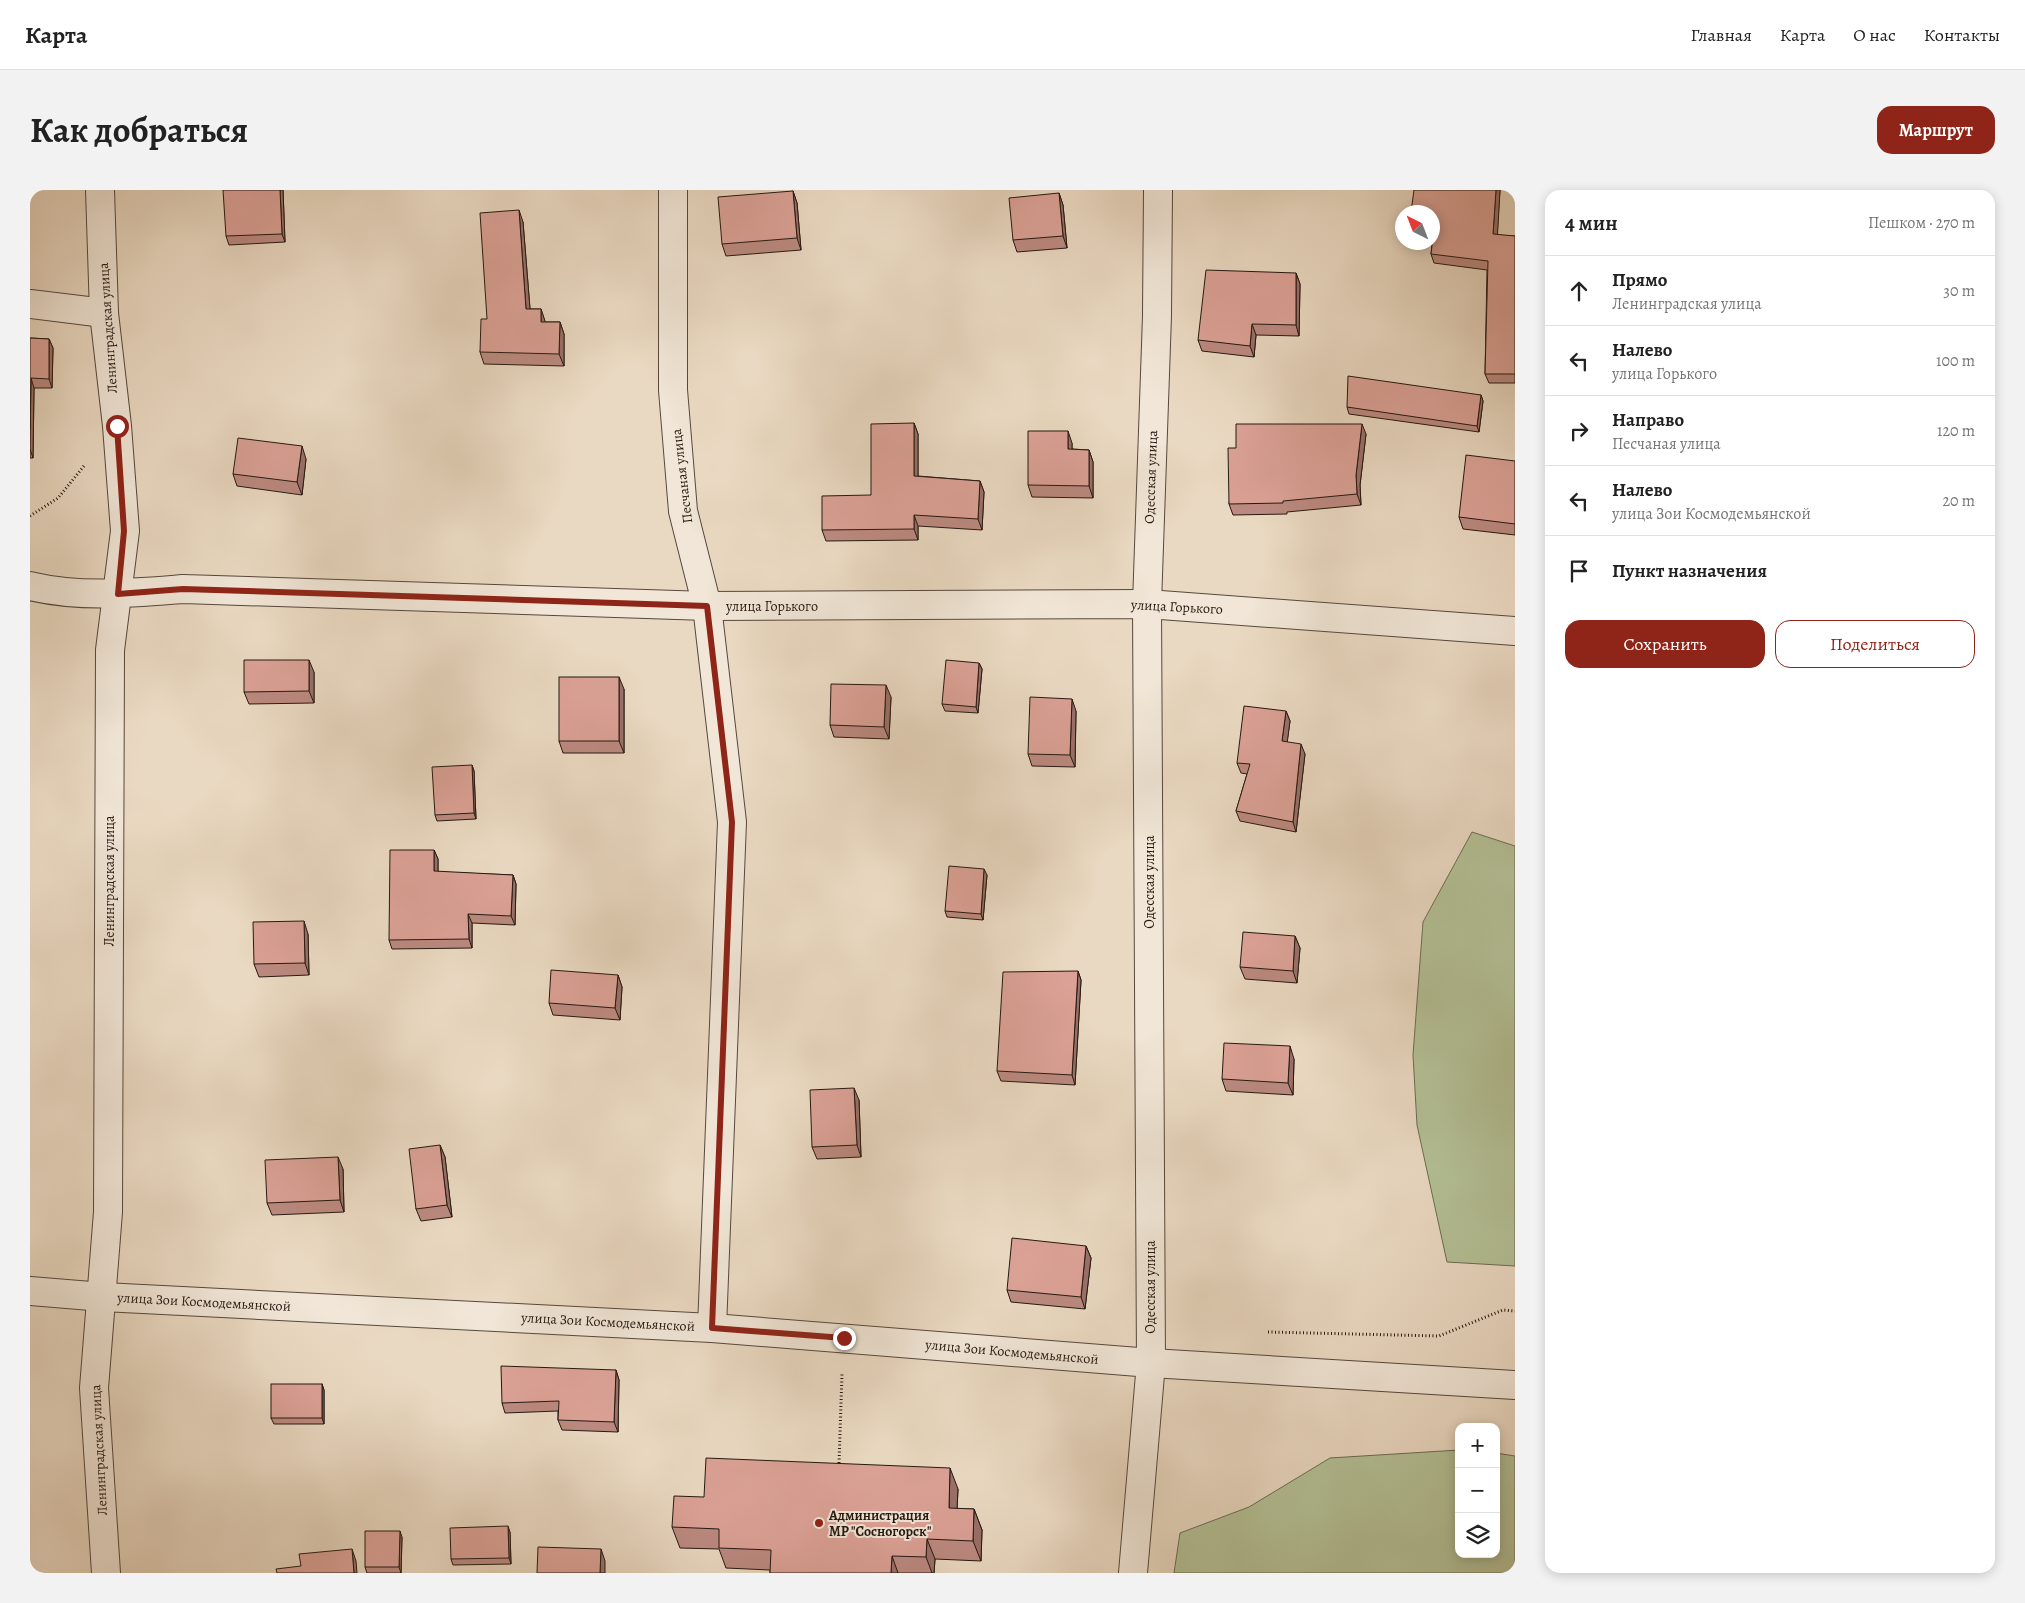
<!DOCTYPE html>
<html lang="ru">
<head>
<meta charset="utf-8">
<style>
  body { margin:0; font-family:Alegreya,serif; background:#f2f2f2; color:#222 }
  .controls { position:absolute; right:15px; bottom:15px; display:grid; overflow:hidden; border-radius:10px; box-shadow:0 2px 12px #0003 }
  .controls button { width:45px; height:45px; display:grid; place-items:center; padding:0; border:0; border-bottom:1px solid #e0e0e0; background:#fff; color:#222; font:25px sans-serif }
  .compass { position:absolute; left:1365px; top:15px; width:45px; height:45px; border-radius:50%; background:#fff; box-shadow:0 2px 12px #0003; rotate:318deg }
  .stop { position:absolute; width:15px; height:15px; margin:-11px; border:4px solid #8f2418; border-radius:50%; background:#fff }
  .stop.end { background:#8f2418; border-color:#fff; box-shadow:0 1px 5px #0008 }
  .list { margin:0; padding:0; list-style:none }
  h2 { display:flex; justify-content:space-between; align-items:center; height:65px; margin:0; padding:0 20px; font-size:21px }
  h2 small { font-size:16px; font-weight:400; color:#767676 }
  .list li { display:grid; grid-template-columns:32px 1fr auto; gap:15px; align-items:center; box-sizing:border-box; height:70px; padding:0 20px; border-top:1px solid #e0e0e0 }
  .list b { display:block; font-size:19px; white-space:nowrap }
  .list p { margin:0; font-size:16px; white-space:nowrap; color:#767676 }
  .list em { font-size:16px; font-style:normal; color:#767676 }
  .actions { display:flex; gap:10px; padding:15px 20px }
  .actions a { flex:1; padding:11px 0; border:1px solid #8f2418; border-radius:15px; text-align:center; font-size:18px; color:#8f2418 }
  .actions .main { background:#8f2418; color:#fff }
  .icon { flex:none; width:28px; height:28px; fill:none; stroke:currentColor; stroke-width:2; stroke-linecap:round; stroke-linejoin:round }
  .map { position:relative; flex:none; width:1485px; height:1383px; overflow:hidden; border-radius:15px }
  header { display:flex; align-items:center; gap:30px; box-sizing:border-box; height:70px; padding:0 25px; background:#fff; border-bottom:1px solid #e0e0e0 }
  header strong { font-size:24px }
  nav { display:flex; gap:28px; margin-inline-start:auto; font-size:18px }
  .intro { display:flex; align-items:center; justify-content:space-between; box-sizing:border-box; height:120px; padding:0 30px }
  h1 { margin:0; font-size:35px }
  .button { padding:12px 22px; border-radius:15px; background:#8f2418; color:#fff; font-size:18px; font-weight:700 }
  main { display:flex; gap:30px; padding:0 30px }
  aside { flex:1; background:#fff; border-radius:15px; box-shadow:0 2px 12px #0003 }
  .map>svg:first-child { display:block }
  .green { fill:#b4c096; stroke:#6c6c54 }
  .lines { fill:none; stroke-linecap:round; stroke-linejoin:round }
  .minor-casing { stroke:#56483d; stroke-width:30 }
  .tertiary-casing { stroke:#56483d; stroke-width:30 }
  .path { stroke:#251811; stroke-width:3; stroke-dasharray:1 2.5; stroke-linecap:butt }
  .minor { stroke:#f1e6d7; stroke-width:28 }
  .tertiary { stroke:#f1e6d7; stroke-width:28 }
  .wall { fill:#bc8a81; stroke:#251811 }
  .shaded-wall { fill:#997169; stroke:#251811 }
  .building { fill:#dba196; stroke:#251811 }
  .route { stroke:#8f2418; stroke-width:6 }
  .poi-dot { fill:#8f2418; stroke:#f1e6d7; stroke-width:2 }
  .labels { text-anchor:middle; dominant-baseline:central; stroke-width:4; stroke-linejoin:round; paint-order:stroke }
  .street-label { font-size:14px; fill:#251811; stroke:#f1e6d7 }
  .poi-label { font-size:14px; font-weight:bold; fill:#251811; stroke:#f1e6d7; text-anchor:start }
</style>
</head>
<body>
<header>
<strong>Карта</strong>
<nav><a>Главная</a><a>Карта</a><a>О нас</a><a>Контакты</a></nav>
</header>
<div class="intro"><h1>Как добраться</h1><a class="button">Маршрут</a></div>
<main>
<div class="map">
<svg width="1485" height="1383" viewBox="0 0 1485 1383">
  <rect width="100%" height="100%" fill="#ead9c2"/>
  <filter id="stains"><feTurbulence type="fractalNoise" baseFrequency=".004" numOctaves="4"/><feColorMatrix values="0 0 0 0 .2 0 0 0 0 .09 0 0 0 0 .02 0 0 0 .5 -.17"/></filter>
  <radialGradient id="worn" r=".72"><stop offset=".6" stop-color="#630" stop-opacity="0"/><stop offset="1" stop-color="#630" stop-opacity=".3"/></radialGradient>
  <!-- green -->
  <g class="green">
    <polygon points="1442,642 1485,656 1485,1076 1417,1072 1387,935 1383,865 1393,732"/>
    <polygon points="1429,1260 1429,1364 1466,1364 1466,1263 1485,1266 1485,1383 1144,1383 1150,1343 1219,1317 1300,1268"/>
  </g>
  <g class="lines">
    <!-- minor casing -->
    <g class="minor-casing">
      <g id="minor">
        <polyline points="70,0 74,123 87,236 95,341 80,460 78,1022 64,1198 76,1383"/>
        <polyline points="643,0 643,200 653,321 677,416 702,632 682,1138"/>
        <polyline points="0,114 74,123"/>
        <path d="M0,396C50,408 102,403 153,399L677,416L1117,414L1485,441"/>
        <polyline points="1103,1383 1121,1173 1117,414 1127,126 1128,0"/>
      </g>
    </g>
    <!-- tertiary casing -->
    <g class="tertiary-casing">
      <polyline id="tertiary" points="0,1101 73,1107 682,1138 1121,1173 1485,1195"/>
    </g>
    <!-- path -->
    <g class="path">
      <polyline points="0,326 28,308 54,276"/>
      <polyline points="1238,1142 1409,1146 1473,1120 1485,1121"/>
      <polyline points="809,1273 812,1184"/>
    </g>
    <!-- minor -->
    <use href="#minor" class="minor"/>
    <!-- tertiary -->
    <use href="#tertiary" class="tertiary"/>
  </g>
  <!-- wall -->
  <g class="wall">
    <polygon points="253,0 255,52 199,55 196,46"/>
    <polygon points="1384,0 1470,0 1467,45 1485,46 1485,193 1459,193 1455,184 1457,80 1404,73 1401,64 1404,39 1402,39 1402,22"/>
    <polygon points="763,1 767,13 771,60 696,66 692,54"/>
    <polygon points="1029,3 1033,15 1037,58 987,62 983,50"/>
    <polygon points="493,32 500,119 511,119 515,132 530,132 534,144 534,176 454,174 450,162 457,129"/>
    <polygon points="1266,83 1270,94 1269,146 1226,145 1224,167 1172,161 1168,150"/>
    <polygon points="0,148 19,149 23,158 22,198 4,198 3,268 0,268"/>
    <polygon points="1451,205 1453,211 1449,242 1319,224 1317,217"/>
    <polygon points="884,233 888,244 888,286 950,291 954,302 952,340 888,336 888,350 796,351 792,340 841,305"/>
    <polygon points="1336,244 1330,295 1331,315 1257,322 1257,324 1203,325 1199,314 1206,258"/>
    <polygon points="1042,253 1042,259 1059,260 1063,272 1063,308 1002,307 998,295"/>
    <polygon points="276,269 272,305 207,296 203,284"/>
    <polygon points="1485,271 1485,345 1433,339 1429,327"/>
    <polygon points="949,473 952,479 948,523 915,521 912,514"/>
    <polygon points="284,482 284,513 219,514 214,502"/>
    <polygon points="594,499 594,563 533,563 529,551"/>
    <polygon points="861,507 859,549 804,547 800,535"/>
    <polygon points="1046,521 1045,577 1002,576 998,564"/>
    <polygon points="1256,521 1260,531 1257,552 1275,564 1266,642 1210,631 1206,621 1217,584 1211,583 1207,573"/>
    <polygon points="442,575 444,581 446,629 407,631 405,625"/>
    <polygon points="404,660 408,669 408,682 483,685 486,694 485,735 442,733 442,758 362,759 359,750"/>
    <polygon points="957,685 953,730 917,727 915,721"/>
    <polygon points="278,744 279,785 229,787 224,774"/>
    <polygon points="1265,746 1270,758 1267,793 1215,789 1210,777"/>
    <polygon points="1048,781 1051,790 1045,895 971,891 967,881"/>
    <polygon points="588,785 592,797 590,830 523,825 519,813"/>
    <polygon points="1264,869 1263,905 1196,901 1192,889"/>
    <polygon points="829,910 831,967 787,969 782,957"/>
    <polygon points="410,955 415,967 422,1027 391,1031 386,1019"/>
    <polygon points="313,979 314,1022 242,1025 237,1013"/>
    <polygon points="1056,1056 1061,1068 1055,1119 981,1112 977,1100"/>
    <polygon points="586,1180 589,1190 588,1242 532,1240 528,1230 528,1221 475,1223 472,1213"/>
    <polygon points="292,1194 294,1200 294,1234 244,1234 241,1228"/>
    <polygon points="928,1299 927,1319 944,1319 952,1340 951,1371 905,1369 904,1383 740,1383 740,1380 696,1378 689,1359 650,1358 642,1337 674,1307"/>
    <polygon points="480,1342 481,1374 423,1375 421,1369"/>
    <polygon points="372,1347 371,1383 337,1383 335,1377"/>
  </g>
  <!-- shaded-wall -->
  <g class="shaded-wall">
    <polygon points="250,0 253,0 255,52 252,44"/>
    <polygon points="1466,0 1470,0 1467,54 1463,44"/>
    <polygon points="763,1 767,13 771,60 767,48"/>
    <polygon points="1029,3 1033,15 1037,58 1033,46"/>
    <polygon points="489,20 493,32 501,131 496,119"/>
    <polygon points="1266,83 1270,94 1269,146 1266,135"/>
    <polygon points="511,119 515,131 515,144 511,132"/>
    <polygon points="530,132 534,144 534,176 529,164"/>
    <polygon points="1222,134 1226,145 1224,167 1220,156"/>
    <polygon points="19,149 23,158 22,198 19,189"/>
    <polygon points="1,188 4,198 3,268 0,259"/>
    <polygon points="1451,205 1453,211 1449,242 1447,236"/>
    <polygon points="884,233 888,244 888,297 884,286"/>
    <polygon points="1332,234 1336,244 1330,295 1331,315 1327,304 1326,285"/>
    <polygon points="1038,241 1042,253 1042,272 1038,259"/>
    <polygon points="272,256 276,269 272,305 267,292"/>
    <polygon points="1059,260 1063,272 1063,308 1059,296"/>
    <polygon points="950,291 954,302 952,340 948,329"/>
    <polygon points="884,325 888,336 888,350 884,339"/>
    <polygon points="279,470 284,482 284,513 279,501"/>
    <polygon points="949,473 952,479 948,523 946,517"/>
    <polygon points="589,487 594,499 594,563 589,551"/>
    <polygon points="856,495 861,507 859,549 854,537"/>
    <polygon points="1042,509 1046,521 1045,577 1040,565"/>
    <polygon points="1256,521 1260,531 1256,562 1252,551"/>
    <polygon points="1271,554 1275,564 1266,642 1263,632"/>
    <polygon points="442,575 444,581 446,629 444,623"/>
    <polygon points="404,660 408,669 408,690 404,681"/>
    <polygon points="954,679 957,685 953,730 951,724"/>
    <polygon points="483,685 486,694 485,735 481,726"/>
    <polygon points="438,724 442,733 442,758 439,749"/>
    <polygon points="274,731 278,744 279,785 275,773"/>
    <polygon points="1265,746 1270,758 1267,793 1263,781"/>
    <polygon points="1048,781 1051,790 1045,895 1042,885"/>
    <polygon points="588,785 592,797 590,830 585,818"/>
    <polygon points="1260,856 1264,869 1263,905 1258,893"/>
    <polygon points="824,898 829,910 831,967 827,955"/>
    <polygon points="410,955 415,967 422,1027 417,1015"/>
    <polygon points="308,967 313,979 314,1022 310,1010"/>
    <polygon points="1056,1056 1061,1068 1055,1119 1051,1107"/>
    <polygon points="586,1180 589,1190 588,1242 584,1232"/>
    <polygon points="292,1194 294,1200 294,1234 292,1228"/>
    <polygon points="920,1278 928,1299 926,1339 919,1318"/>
    <polygon points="944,1319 952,1340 951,1371 943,1351"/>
    <polygon points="478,1336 480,1342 481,1374 479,1368"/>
    <polygon points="370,1341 372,1347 371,1383 369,1377"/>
    <polygon points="897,1349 905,1369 904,1383 902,1383 896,1367"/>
    <polygon points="322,1359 326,1371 327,1383 324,1383"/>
    <polygon points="571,1359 575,1371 575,1383 570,1383"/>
    <polygon points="862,1366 868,1383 861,1383"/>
  </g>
  <!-- building -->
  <g class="building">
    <polygon points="193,0 250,0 252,44 196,46"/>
    <polygon points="1384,0 1466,0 1463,44 1485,46 1485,184 1455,184 1458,71 1401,64 1405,30 1402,30 1402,22 1381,22"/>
    <polygon points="763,1 767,48 692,54 688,7"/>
    <polygon points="1029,3 1033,46 983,50 979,8"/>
    <polygon points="489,20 496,119 511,119 511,132 530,132 529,164 450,162 451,129 457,129 450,23"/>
    <polygon points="1176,80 1266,83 1266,135 1222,134 1220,156 1168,150"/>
    <polygon points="0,148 19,149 19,189 1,188 0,239"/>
    <polygon points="1318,186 1451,205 1447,236 1317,217"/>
    <polygon points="884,233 884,286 950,291 948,329 884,325 884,339 792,340 792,306 841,305 841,234"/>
    <polygon points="1206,234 1332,234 1326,285 1327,304 1253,311 1253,313 1199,314 1198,258 1206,258"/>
    <polygon points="998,241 1038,241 1038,259 1059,260 1059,296 998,295"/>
    <polygon points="208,248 272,256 267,292 203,284"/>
    <polygon points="1436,265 1485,271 1485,334 1429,327"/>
    <polygon points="214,470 279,470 279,501 214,502"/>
    <polygon points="916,470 949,473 946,517 912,514"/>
    <rect x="529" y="487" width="60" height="64"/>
    <polygon points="801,494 856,495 854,537 800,535"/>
    <polygon points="1000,507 1042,509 1040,565 998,564"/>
    <polygon points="1214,516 1256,521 1252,551 1271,554 1263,632 1206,621 1220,574 1207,573"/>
    <polygon points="442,575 444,623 405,625 402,577"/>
    <polygon points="360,660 404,660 404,681 483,685 481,726 438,724 439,749 359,750"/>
    <polygon points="919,676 954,679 951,724 915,721"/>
    <polygon points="274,731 275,773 224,774 223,732"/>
    <polygon points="1213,742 1265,746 1263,781 1210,777"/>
    <polygon points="521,780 588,785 585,818 519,813"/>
    <polygon points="1048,781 1042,885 967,881 973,782"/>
    <polygon points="1194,853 1260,856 1258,893 1192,889"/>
    <polygon points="824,898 827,955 782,957 780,900"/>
    <polygon points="410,955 417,1015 386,1019 379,959"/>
    <polygon points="308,967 310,1010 237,1013 235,970"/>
    <polygon points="982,1048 1056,1056 1051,1107 977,1100"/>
    <polygon points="471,1176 586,1180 584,1232 528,1230 529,1211 472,1213"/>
    <rect x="241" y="1194" width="51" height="34"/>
    <polygon points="676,1268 920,1278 919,1318 944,1319 943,1351 897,1349 896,1367 862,1366 861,1383 740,1383 741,1360 689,1358 689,1339 642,1337 644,1306 674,1307"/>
    <polygon points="478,1336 479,1368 421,1369 420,1338"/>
    <polygon points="335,1341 370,1341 369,1377 335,1377"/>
    <polygon points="508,1357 571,1359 570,1383 507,1383"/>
    <polygon points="322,1359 324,1383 247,1383 246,1379 271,1376 269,1364"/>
  </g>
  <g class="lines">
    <!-- route -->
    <polyline class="route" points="87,236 94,341 88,404 153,399 677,416 702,632 682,1138 814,1148"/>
  </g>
  <!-- markers -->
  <circle class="poi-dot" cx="789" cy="1333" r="5"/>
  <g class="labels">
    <!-- street labels -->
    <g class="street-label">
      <text transform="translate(78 138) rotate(-94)">Ленинградская улица</text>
      <text transform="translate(652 286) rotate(-97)">Песчаная улица</text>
      <text transform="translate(1121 287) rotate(-88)">Одесская улица</text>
      <text x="742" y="416">улица Горького</text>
      <text transform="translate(1147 417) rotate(3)">улица Горького</text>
      <text transform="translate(79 691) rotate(-90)">Ленинградская улица</text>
      <text transform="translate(1119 692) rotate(-90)">Одесская улица</text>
      <text transform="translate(1120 1097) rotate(-90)">Одесская улица</text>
      <text transform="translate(174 1112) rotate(3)">улица Зои Космодемьянской</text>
      <text transform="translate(578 1132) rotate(3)">улица Зои Космодемьянской</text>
      <text transform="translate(982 1162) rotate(5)">улица Зои Космодемьянской</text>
      <text transform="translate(69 1260) rotate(-93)">Ленинградская улица</text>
    </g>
    <!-- poi labels -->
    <g class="poi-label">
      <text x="799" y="1325">Администрация<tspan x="799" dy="16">МР "Сосногорск"</tspan></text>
    </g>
  </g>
  <rect width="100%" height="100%" filter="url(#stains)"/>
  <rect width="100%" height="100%" fill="url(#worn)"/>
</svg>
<div class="controls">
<button>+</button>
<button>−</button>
<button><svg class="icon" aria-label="layers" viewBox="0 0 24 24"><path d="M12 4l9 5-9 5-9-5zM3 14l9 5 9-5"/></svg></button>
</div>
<svg class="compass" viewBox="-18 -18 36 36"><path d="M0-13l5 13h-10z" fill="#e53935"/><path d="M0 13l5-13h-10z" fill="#767676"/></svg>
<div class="stop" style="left:87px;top:236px"></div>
<div class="stop end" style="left:814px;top:1148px"></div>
</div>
<aside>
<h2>4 мин<small>Пешком · 270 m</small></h2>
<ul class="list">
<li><svg class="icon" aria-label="ahead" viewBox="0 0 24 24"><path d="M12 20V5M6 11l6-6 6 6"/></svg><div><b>Прямо</b><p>Ленинградская улица</p></div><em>30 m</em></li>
<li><svg class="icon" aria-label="left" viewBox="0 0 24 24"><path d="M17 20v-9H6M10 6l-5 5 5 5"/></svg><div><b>Налево</b><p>улица Горького</p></div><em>100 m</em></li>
<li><svg class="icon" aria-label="right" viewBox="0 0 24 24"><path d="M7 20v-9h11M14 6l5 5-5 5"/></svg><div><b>Направо</b><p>Песчаная улица</p></div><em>120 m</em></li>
<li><svg class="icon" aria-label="left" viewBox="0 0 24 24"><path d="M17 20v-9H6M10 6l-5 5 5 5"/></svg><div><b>Налево</b><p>улица Зои Космодемьянской</p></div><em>20 m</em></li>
<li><svg class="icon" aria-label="arrive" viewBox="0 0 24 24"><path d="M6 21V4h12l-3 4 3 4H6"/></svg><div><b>Пункт назначения</b></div></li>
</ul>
<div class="actions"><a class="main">Сохранить</a><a>Поделиться</a></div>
</aside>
</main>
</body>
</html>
